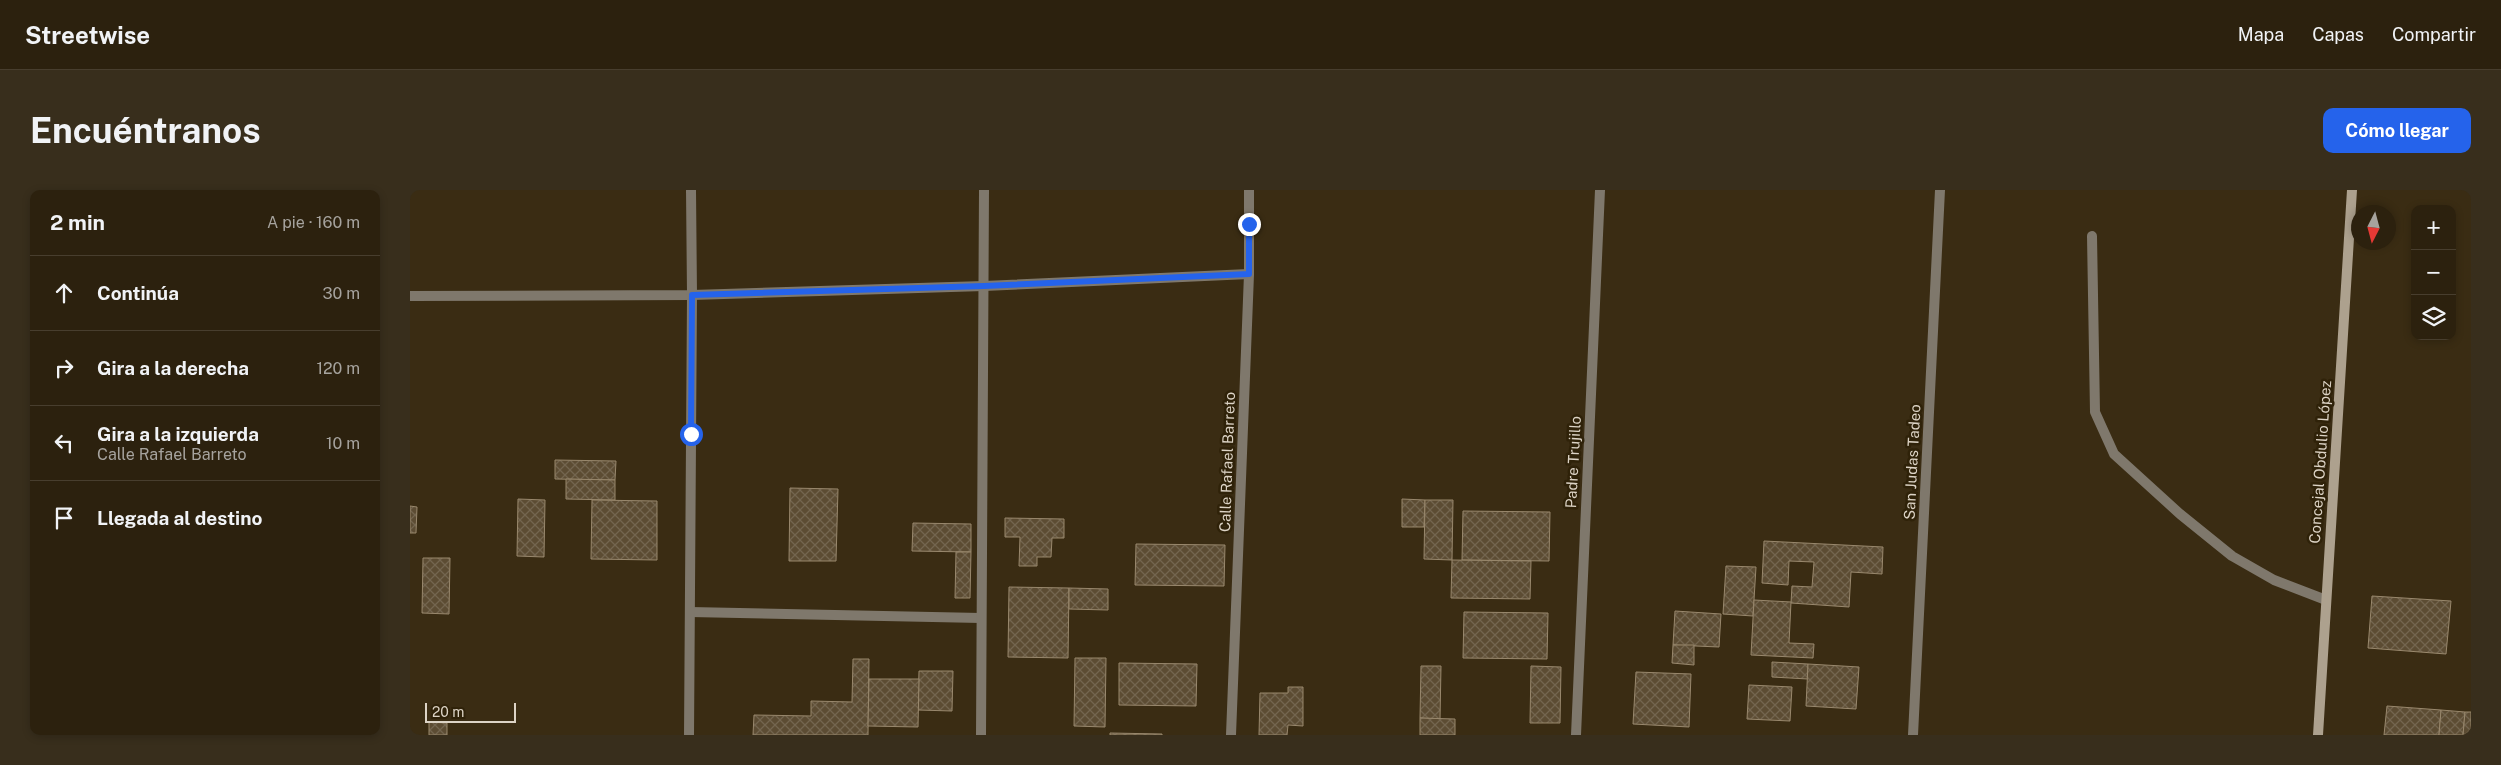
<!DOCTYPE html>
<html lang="es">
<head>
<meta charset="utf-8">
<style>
  body { margin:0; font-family:"Public Sans",sans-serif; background:#382e1c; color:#f1f3f6 }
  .controls { position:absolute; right:15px; top:15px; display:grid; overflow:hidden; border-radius:10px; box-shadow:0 2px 8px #0003 }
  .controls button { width:45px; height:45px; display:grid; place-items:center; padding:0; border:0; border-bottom:1px solid #483e2e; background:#2c210e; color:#f1f3f6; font:25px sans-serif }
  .compass { position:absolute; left:1941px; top:15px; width:45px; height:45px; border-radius:50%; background:#2c210e; box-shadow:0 2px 8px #0003; rotate:186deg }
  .scale { position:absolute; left:15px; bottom:12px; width:91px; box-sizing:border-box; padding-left:5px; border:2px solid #dcd3c5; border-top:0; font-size:14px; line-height:18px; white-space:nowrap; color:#dcd3c5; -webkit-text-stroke:4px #2f2209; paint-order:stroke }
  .stop { position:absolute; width:15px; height:15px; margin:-11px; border:4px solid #2563eb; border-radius:50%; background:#fff }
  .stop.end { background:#2563eb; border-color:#fff; box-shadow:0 1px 5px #0008 }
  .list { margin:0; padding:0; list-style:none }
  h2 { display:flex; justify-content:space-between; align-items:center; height:65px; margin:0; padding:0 20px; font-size:21px }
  h2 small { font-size:16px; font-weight:400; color:#a6a39e }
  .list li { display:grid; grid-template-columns:32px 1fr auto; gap:15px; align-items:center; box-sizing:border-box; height:75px; padding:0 20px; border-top:1px solid #483e2e }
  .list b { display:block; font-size:19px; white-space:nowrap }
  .list p { margin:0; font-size:16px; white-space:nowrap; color:#a6a39e }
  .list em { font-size:16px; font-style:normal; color:#a6a39e }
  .icon { flex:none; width:28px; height:28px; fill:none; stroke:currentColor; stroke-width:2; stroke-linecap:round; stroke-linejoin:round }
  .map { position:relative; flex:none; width:2061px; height:545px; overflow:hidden; border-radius:10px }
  header { display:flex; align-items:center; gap:30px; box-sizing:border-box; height:70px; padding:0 25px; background:#2c210e; border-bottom:1px solid #483e2e }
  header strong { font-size:24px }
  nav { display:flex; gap:28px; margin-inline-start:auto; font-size:18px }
  .intro { display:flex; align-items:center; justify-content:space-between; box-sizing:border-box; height:120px; padding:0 30px }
  h1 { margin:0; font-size:35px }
  .button { padding:12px 22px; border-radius:10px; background:#2563eb; color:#fff; font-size:18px; font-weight:700 }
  main { display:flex; gap:30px; padding:0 30px }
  aside { flex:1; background:#2c210e; border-radius:10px; box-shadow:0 2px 8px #0003 }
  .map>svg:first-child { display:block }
  .building { fill:url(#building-cross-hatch); stroke:#99886d }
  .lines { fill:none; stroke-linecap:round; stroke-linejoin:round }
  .lane { stroke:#7f786c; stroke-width:10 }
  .street { stroke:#7f786c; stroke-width:10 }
  .secondary { stroke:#ada18e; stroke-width:10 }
  .route { stroke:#2563eb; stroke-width:6 }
  .labels { text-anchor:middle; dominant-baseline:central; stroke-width:5; stroke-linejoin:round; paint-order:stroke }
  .street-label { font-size:15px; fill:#dcd3c5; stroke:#2f2209 }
</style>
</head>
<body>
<header>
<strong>Streetwise</strong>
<nav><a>Mapa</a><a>Capas</a><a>Compartir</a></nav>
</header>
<div class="intro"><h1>Encuéntranos</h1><a class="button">Cómo llegar</a></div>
<main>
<aside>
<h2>2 min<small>A pie · 160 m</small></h2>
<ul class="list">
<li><svg class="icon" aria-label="ahead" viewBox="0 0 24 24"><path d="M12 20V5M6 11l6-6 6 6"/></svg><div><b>Continúa</b></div><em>30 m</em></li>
<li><svg class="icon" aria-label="right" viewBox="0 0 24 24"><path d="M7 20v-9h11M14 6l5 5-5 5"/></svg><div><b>Gira a la derecha</b></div><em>120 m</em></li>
<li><svg class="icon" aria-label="left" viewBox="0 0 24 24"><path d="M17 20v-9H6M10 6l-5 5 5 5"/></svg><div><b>Gira a la izquierda</b><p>Calle Rafael Barreto</p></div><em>10 m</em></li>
<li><svg class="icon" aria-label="arrive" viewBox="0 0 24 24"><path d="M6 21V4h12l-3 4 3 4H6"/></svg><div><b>Llegada al destino</b></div></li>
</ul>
</aside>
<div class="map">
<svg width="2061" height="545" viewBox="0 0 2061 545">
  <defs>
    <pattern id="building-cross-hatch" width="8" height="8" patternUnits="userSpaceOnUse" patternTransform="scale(1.25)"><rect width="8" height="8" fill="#5c4c33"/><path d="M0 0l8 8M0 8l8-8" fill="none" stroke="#73654f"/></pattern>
  </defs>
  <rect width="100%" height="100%" fill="#3a2c13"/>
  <!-- building -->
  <g class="building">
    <polygon points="145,270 206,271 205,290 145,289"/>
    <polygon points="156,289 205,290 205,310 156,309"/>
    <polygon points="380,298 428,299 426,371 379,371"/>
    <polygon points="108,309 135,310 134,367 107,366"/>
    <polygon points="992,309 1015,310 1014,337 992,337"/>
    <polygon points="182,310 247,311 247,370 181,369"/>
    <polygon points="1015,310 1043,310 1042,370 1014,369"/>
    <polygon points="0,316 7,317 6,343 0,343"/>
    <polygon points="1053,321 1140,322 1139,371 1052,370"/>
    <polygon points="595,328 654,329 654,348 642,348 641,367 627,367 627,376 609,376 610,347 595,347"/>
    <polygon points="503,333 561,334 561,362 502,361"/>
    <polygon points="1354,351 1473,357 1472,384 1441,382 1439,417 1381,413 1382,396 1402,397 1404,372 1379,371 1378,395 1352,393"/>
    <polygon points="726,354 815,355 814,396 725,395"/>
    <polygon points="546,362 561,362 560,408 545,408"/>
    <polygon points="13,368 40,368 39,424 12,423"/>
    <polygon points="1042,370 1121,371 1120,409 1041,408"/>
    <polygon points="1316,376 1346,377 1343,426 1313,424"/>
    <polygon points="599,397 659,398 658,468 598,467"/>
    <polygon points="659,398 698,399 698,420 659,419"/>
    <polygon points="1962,406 2041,411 2036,464 1958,458"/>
    <polygon points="1344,410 1381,412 1379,453 1404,454 1403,468 1341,465"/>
    <polygon points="1265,421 1311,424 1309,457 1263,455"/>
    <polygon points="1054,422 1138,423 1137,469 1053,468"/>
    <polygon points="1263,455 1284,455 1284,475 1262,473"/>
    <polygon points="665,468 696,468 695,537 664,536"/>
    <polygon points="443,469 459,469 458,545 343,545 344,525 401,526 401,511 442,512"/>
    <polygon points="1362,472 1398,474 1398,489 1362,487"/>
    <polygon points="709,473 787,474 786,516 709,515"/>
    <polygon points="1398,474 1449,477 1446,519 1396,516"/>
    <polygon points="1011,476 1031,476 1030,529 1010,528"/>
    <polygon points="1121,476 1151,477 1150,533 1120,533"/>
    <polygon points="509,481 543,481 542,521 508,520"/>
    <polygon points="1226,482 1281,484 1279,537 1223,534"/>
    <polygon points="459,489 509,489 508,537 458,536"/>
    <polygon points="1339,495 1382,497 1380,531 1337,529"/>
    <polygon points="878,497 893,497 893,536 878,535 877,545 849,545 850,503 878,503"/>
    <polygon points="1977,516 2031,520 2029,545 1974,545"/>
    <polygon points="2031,520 2055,522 2053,545 2029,545"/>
    <polygon points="2055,522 2061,522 2061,545 2053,545"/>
    <polygon points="1010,528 1045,529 1045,545 1010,545"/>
    <polygon points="19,532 37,533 37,545 19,545"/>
    <polygon points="700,543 752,544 752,545 700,545"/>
  </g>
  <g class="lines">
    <!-- lane -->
    <polyline class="lane" points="1682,46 1685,222 1704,264 1770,324 1822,366 1864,390 1916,410"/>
    <!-- street -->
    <g class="street">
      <polyline points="0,106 282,105 574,96 839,84"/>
      <polyline points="280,422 571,428"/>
      <polyline points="279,545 282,105 281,0"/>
      <polyline points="571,545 574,0"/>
      <polyline points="821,545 839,84 839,0"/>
      <polyline points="1166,545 1190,0"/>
      <polyline points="1503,545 1530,0"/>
    </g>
    <!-- secondary -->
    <polyline class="secondary" points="1908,545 1942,0"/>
  </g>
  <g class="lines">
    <!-- route -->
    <polyline class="route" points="281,244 282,105 574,96 839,84 839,34"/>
  </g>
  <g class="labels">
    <!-- street labels -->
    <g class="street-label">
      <text transform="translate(817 272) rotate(-88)">Calle Rafael Barreto</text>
      <text transform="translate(1163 272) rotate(-87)">Padre Trujillo</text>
      <text transform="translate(1502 272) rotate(-87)">San Judas Tadeo</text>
      <text transform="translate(1910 272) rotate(-86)">Concejal Obdulio López</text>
    </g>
  </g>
</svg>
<div class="controls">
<button>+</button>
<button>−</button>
<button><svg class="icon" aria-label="layers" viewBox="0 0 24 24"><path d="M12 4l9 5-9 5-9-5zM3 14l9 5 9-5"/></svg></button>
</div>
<svg class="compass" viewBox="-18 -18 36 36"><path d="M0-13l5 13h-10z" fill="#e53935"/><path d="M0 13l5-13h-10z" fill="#a6a39e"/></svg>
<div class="scale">20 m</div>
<div class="stop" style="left:281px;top:244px"></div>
<div class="stop end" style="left:839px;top:34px"></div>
</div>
</main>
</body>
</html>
